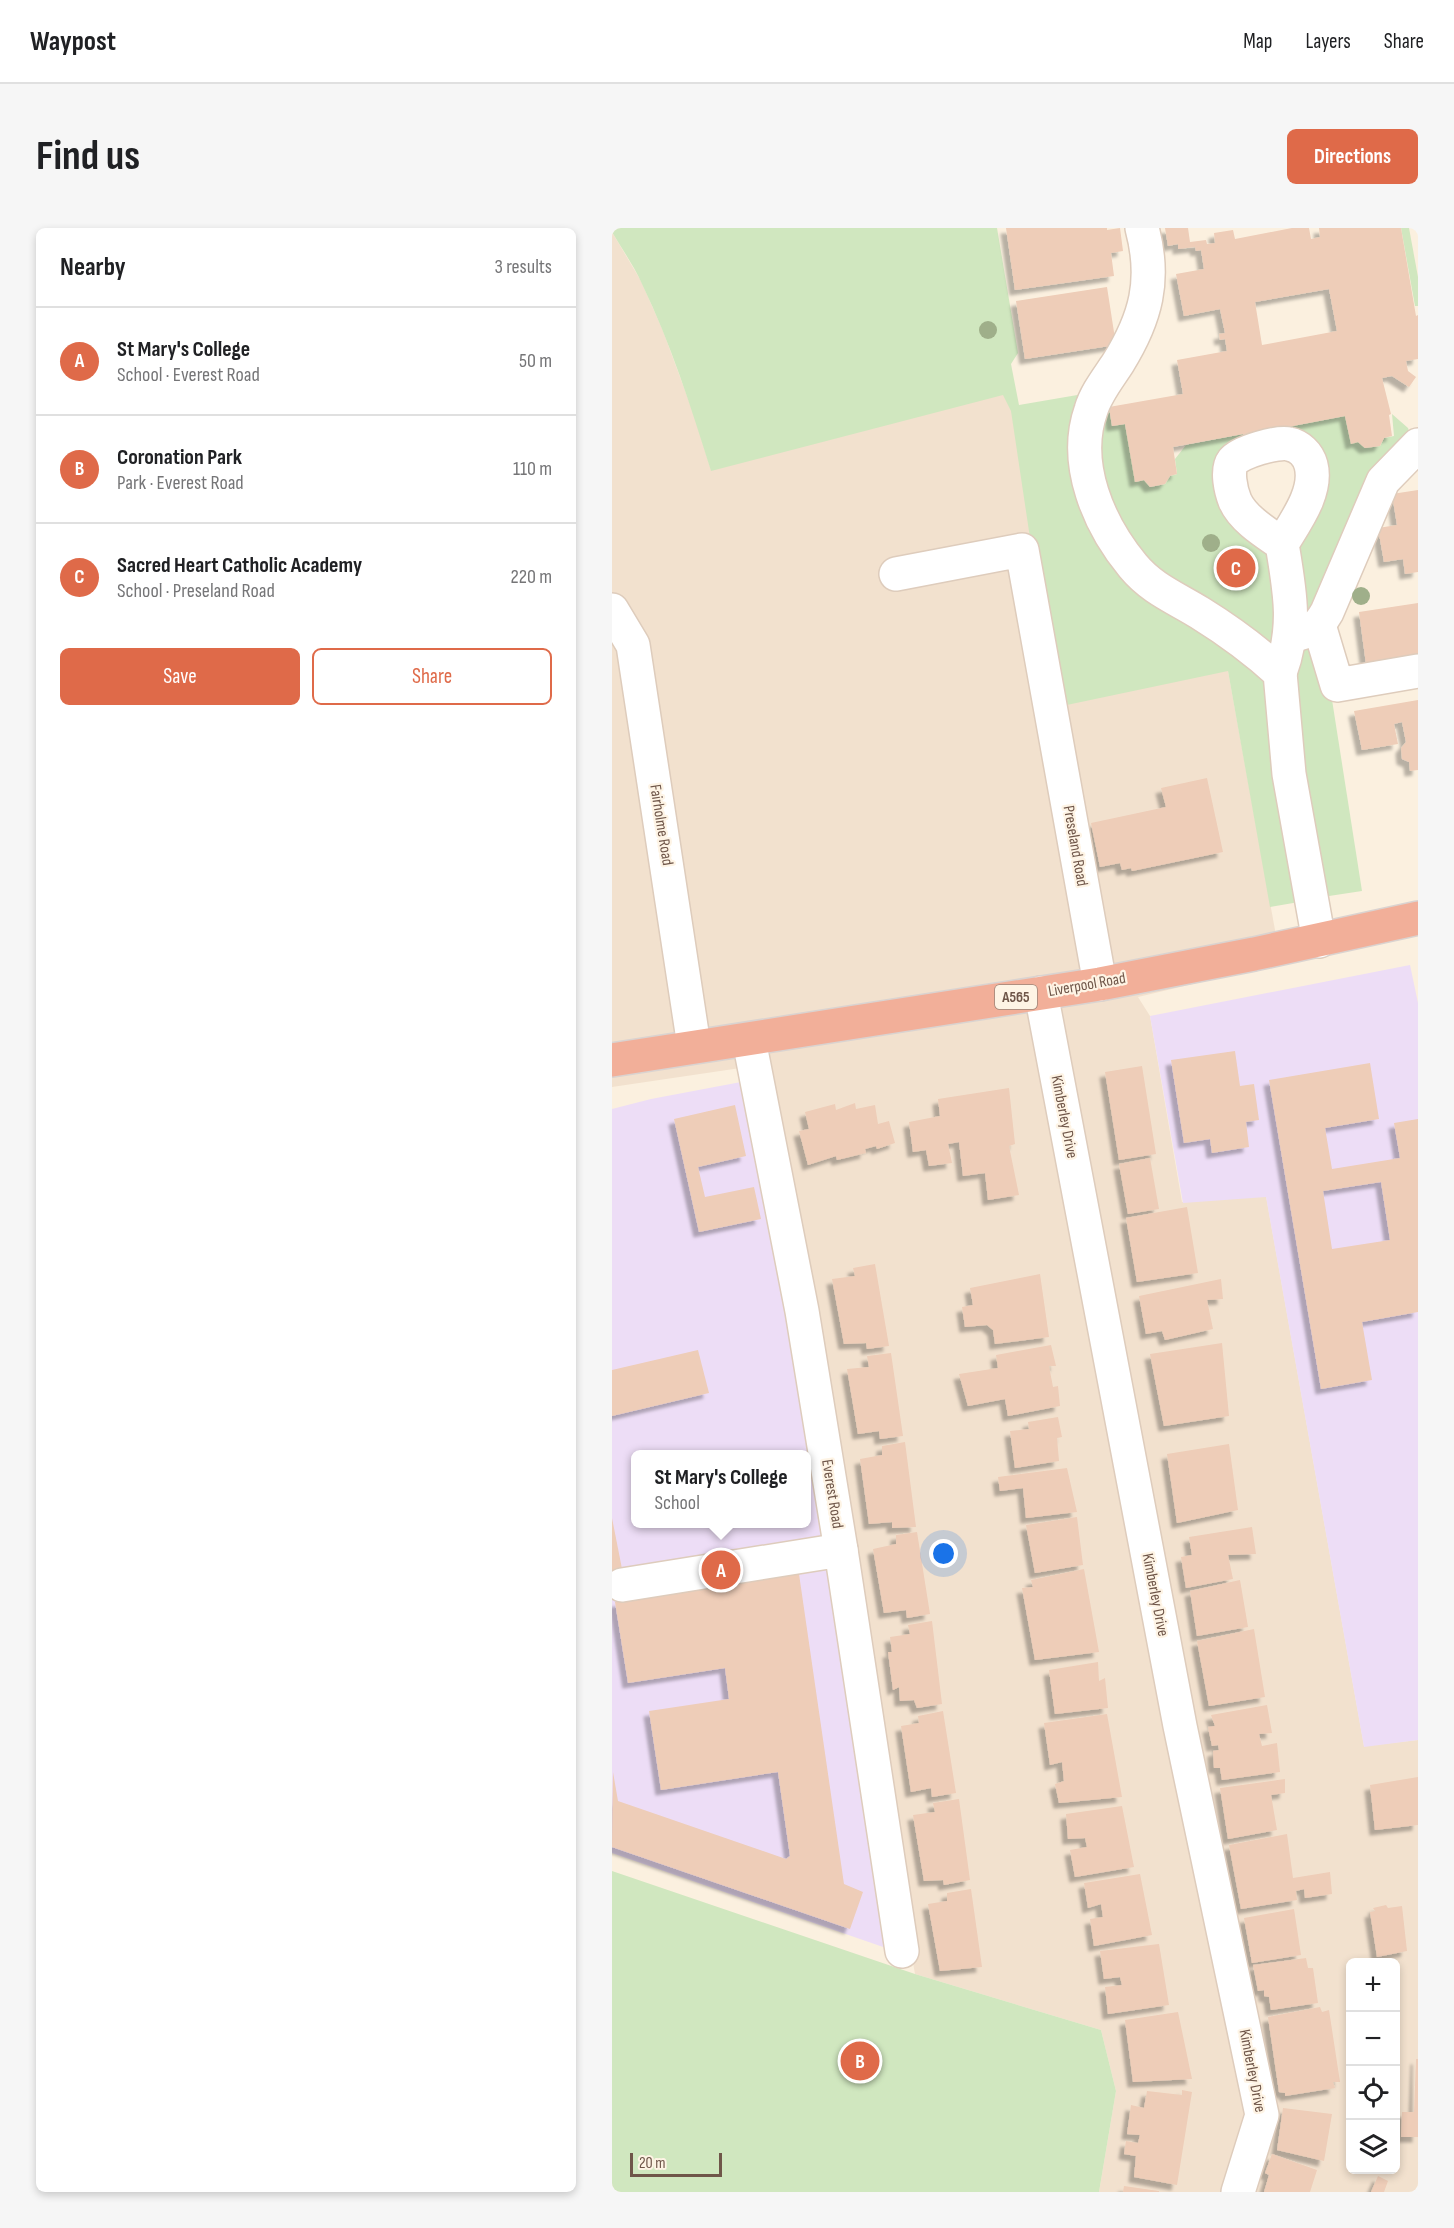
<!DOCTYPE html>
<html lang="en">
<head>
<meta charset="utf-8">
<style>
  body { margin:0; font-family:"Sofia Sans Condensed",sans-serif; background:#f6f6f6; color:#202124 }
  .controls { position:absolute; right:18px; bottom:18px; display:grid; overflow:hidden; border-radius:9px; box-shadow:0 3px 9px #0003 }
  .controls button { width:54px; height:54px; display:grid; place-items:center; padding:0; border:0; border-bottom:2px solid #e0e0e0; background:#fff; color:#202124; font:30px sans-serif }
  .scale { position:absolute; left:18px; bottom:15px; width:92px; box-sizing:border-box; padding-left:6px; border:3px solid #6f5649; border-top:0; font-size:16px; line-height:21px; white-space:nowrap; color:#6f5649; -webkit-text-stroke:4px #fef4e5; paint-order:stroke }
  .you { position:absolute; left:332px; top:1326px; width:21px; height:21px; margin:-15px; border:4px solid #fff; border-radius:50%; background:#1a73e8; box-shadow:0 0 0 9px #1a73e833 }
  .badge { display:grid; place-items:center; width:39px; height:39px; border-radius:50%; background:#df6a49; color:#fff; font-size:20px; font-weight:700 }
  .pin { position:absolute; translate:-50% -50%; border:3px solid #fff; box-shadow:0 2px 6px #0006 }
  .popup { position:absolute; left:19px; top:1222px; width:180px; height:78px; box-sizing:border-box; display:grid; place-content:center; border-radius:9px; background:#fff; filter:drop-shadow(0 2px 4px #0005); font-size:20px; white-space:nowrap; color:#757577 }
  .popup b { font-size:22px; color:#202124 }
  .popup::after { content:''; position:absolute; left:50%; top:100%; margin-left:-12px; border:12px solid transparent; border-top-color:#fff }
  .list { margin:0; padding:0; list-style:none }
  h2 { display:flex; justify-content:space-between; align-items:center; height:78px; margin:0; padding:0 24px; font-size:26px }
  h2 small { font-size:20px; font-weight:400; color:#757577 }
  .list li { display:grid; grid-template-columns:39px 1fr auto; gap:18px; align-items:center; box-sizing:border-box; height:108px; padding:0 24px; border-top:2px solid #e0e0e0 }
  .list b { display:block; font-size:22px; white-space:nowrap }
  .list p { margin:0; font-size:20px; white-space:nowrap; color:#757577 }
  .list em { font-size:20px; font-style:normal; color:#757577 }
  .actions { display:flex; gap:12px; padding:18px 24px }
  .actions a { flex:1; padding:14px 0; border:2px solid #df6a49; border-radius:9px; text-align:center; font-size:21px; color:#df6a49 }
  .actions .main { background:#df6a49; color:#fff }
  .icon { flex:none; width:33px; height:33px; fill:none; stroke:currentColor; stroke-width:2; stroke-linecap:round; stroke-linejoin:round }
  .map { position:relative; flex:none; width:806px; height:1964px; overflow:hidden; border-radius:9px }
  header { display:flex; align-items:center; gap:36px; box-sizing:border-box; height:84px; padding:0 30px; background:#fff; border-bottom:2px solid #e0e0e0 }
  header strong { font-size:28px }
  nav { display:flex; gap:33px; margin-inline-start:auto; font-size:21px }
  .intro { display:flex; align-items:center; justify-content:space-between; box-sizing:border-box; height:144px; padding:0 36px }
  h1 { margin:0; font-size:42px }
  .button { padding:15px 27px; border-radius:9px; background:#df6a49; color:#fff; font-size:21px; font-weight:700 }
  main { display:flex; gap:36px; padding:0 36px }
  aside { flex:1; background:#fff; border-radius:9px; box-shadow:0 3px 9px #0003 }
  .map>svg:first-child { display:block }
  .residential { fill:#f2e1ce; fill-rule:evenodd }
  .education { fill:#edddf6; fill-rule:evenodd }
  .green { fill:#d0e7bf }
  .building { fill:#eecdb8; fill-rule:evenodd; filter:url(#shadow) }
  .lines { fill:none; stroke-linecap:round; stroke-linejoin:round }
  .minor-casing { stroke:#deccbc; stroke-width:36 }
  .highway-casing { stroke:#dad3d0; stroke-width:36 }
  .minor { stroke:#fff; stroke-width:33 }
  .highway { stroke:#f2af99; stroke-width:33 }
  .tree { fill:#9faf8a }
  .labels { text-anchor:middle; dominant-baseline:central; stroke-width:4.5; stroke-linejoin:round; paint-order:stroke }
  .shield { fill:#fef4e5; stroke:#9a8578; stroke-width:1.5 }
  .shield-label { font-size:15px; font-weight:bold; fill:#6f5649 }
  .street-label { font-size:16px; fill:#6f5649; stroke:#fef4e5 }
</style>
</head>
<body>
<header>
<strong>Waypost</strong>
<nav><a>Map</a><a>Layers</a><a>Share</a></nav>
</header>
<div class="intro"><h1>Find us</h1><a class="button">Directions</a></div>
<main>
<aside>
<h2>Nearby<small>3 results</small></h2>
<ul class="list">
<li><span class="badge">A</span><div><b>St Mary's College</b><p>School · Everest Road</p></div><em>50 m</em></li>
<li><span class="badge">B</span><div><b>Coronation Park</b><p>Park · Everest Road</p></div><em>110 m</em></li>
<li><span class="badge">C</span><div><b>Sacred Heart Catholic Academy</b><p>School · Preseland Road</p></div><em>220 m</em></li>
</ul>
<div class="actions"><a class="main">Save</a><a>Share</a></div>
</aside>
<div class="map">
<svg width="806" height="1964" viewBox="0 0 806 1964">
  <defs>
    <filter id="shadow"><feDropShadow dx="-5.5" dy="5.5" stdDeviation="1.5" flood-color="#0004"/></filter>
  </defs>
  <rect width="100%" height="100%" fill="#fbf0df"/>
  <!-- residential -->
  <path class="residential" d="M0,4L29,53L51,103L82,187L99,242L391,166L616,443L669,735L526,769L538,788L570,974L654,968L752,1518L806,1512V1964H487L504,1863L489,1802L303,1746L142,838L0,859ZM738,1734H784V1942H738Z"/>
  <!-- education -->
  <g class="education">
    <polygon points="798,737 806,775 806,1512 752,1519 654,969 571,975 538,788"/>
    <path d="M129,854L175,1058L274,1720L0,1625V881L39,871ZM24,1226H195V1296H24Z"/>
  </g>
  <!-- green -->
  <g class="green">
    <path d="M0,0H385L406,125L399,136L407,177L477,165L480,289L652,445L687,674L658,679L616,443L450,478L430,390L399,183L391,167L99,243C79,179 59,116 30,56C22,38 10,21 0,4Z"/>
    <polygon points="789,0 797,0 806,49 806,78 803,78"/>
    <polygon points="496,174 500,198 513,196 524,254 532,252 538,259 553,256 558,248 565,246 563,231 574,217 631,206 632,213 605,231 602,239 601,253 608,273 658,330 668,379 658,424 514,316 484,225"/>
    <polygon points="780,186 796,200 798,206 697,399 685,323 707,271 665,201 733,188 739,215 746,214 753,220 768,218 772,210 782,208"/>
    <polygon points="691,417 701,418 718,459 750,663 717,668 710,665 698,591 684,454"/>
    <polygon points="0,1643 303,1746 489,1802 504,1863 487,1964 0,1964"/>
  </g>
  <!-- building -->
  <g class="building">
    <polygon points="394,0 495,0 495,2 508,0 511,23 499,25 502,48 403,62"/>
    <path d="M553,0H576L578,14L594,12L595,16L603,15L602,5L621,2L623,11L680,0H697L699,11L708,9L707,0H789L804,88L806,87V131L794,133L796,143L804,149L797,159L780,148L770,150L779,186L777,187L780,208L772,210L768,218L753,220L746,214L739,216L733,188L665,201L632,213L631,206L561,219L565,246L558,248L553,256L538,259L532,252L523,254L513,196L500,198L497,179L571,166L565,132L615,123L613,111L608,112L607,106L613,105L608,81L572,88L564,46L592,41L589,22L584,23L583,19L566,21V16L556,18ZM717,61L725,103L650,117L643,74Z"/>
    <polygon points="495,59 504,117 413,131 404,73"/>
    <polygon points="806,262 806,344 793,346 791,331 772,334 766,300 785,297 780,266"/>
    <polygon points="806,375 806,427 754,436 747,384"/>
    <polygon points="806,472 806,542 798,543 797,534 790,531 789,520 794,514 790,494 782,496 786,516 750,522 742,483"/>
    <polygon points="595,550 611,624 520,643 519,640 510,642 508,635 488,639 479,595 554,579 549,560"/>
    <polygon points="623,823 628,858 642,856 647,892 634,894 637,919 600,925 598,911 572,915 559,832"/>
    <path d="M758,835L767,891L713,900L720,941L788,930L782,895L806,891V1084L750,1094L760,1152L709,1161L657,852ZM769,954L778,1012L720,1021L711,963Z"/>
    <polygon points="530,838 544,926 507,932 493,844"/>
    <polygon points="397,860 403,916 397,918 407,967 376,972 373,945 351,948 347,914 336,916 340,935 317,938 314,922 301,924 297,894 328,888 326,871"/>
    <polygon points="243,875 244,881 263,877 266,896 277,893 283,915 265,921 264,918 253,921 254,925 225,932 224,928 196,937 187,903 197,901 193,884 223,876 224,882"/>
    <polygon points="123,877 134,928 86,939 93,969 142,959 149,991 87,1004 62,891"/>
    <polygon points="538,930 547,981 516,986 507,936"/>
    <polygon points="575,979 586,1045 525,1054 514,990"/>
    <polygon points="263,1036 277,1118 255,1121 254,1115 232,1116 220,1051 243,1048 241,1040"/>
    <polygon points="428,1046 437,1109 383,1116 381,1102 375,1097 353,1099 350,1079 361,1077 358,1060"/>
    <polygon points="609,1051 611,1071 595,1072 601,1101 553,1112 550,1103 534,1106 527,1068"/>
    <polygon points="610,1115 617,1188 552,1198 538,1126"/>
    <polygon points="439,1117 444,1138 437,1138 441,1159 446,1158 448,1178 396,1188 393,1171 356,1178 347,1146 386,1140 384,1127"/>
    <polygon points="86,1122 97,1165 0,1188 0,1142"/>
    <polygon points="279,1125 291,1208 268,1211 267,1203 246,1206 235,1141 257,1139 255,1128"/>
    <polygon points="446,1189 450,1209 445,1210 447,1233 403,1240 398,1203 417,1201 416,1194"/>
    <polygon points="293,1214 304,1299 280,1300 280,1294 257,1296 248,1231 270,1227 270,1218"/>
    <polygon points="617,1216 626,1282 565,1295 555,1226"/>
    <polygon points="455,1240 465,1284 414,1290 411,1260 388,1263 386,1249"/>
    <polygon points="465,1289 471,1337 423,1345 414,1297"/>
    <polygon points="0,1290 12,1351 0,1353"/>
    <polygon points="640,1299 644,1326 616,1327 621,1351 574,1360 569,1329 580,1327 577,1309"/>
    <polygon points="305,1304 318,1386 295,1390 294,1382 272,1385 261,1321 284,1316 284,1307"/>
    <polygon points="472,1341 487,1424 423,1432 410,1360 421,1359 419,1352"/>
    <polygon points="187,1346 232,1656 251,1664 238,1701 0,1619 1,1544 6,1573 174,1631 178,1628 166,1544 49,1562 37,1483 117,1471 113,1440 16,1455 3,1374"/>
    <polygon points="628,1352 636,1399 585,1408 578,1363"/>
    <polygon points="320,1393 330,1476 305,1480 302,1472 288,1473 287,1459 281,1462 276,1424 280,1424 278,1409 298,1406 296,1397"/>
    <polygon points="642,1401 653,1469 597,1478 585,1413"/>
    <polygon points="486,1434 487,1453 493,1450 496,1480 443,1486 437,1442"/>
    <polygon points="655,1477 660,1505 647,1506 650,1518 665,1515 668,1544 610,1552 608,1540 602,1540 601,1523 607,1522 606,1517 600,1518 596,1499 603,1498 599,1487"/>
    <polygon points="331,1483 344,1565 320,1569 319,1560 299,1564 289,1498 307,1495 306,1488"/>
    <polygon points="495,1486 510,1569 447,1575 443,1556 452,1553 450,1534 438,1537 432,1495"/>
    <polygon points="806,1549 806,1597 763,1602 758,1557"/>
    <polygon points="673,1551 673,1565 659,1567 665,1602 616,1611 608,1560"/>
    <polygon points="347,1571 358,1652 332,1657 331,1652 312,1653 301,1587 323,1584 321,1575"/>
    <polygon points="510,1578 522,1639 463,1649 458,1622 475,1619 473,1610 456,1611 454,1586"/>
    <polygon points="675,1606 681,1650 718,1644 720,1666 693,1670 692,1661 684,1663 685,1672 629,1681 617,1617"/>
    <polygon points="528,1646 540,1707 482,1718 478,1691 491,1689 489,1676 476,1680 472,1655"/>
    <polygon points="359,1661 370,1739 328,1743 316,1676 335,1673 335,1665"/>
    <polygon points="774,1677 776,1680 790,1678 795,1723 765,1729 758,1684 763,1683 761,1680"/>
    <polygon points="682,1681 689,1727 640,1735 632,1690"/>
    <polygon points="547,1716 557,1777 496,1786 493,1759 510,1757 508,1749 492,1751 488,1723"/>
    <polygon points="694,1730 696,1740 701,1740 706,1775 659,1782 657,1769 652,1768 652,1762 646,1763 641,1737"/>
    <polygon points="708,1779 710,1784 717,1782 728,1854 721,1854 723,1860 673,1868 673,1865 667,1864 656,1789"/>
    <polygon points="566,1784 580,1851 521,1854 513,1792"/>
    <polygon points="804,1831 806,1831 806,1909 789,1909 790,1884 802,1884"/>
    <polygon points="570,1862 580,1864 565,1957 522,1949 524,1928 512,1926 514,1913 526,1915 528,1907 515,1906 519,1877 532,1880 535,1863 570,1867"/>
    <polygon points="671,1880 720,1886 712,1933 665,1922"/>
    <polygon points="660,1926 705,1942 698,1964 652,1964 657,1947 653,1945"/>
    <polygon points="766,1948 776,1953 772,1964 759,1964"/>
    <polygon points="512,1958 547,1963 547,1964 511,1964"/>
  </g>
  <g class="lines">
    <!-- minor casing -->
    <g class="minor-casing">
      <g id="minor">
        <path d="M530,0C544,52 534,90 506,135C497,149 484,165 479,182C460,236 487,297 521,338C540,361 564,370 588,385C617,403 644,423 668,445L677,546L707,713"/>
        <polyline points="284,346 410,322 488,756"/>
        <polyline points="0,382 21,417 82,818"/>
        <polyline points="707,397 725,457 806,443"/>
        <path d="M678,408C699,403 704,403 715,384L771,253L806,217"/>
        <path d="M668,445C685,399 678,364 670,316C683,294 706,264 699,237C696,226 687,218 677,216C666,213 628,224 621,233C614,242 619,263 623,273C631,291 654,305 670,316"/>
        <polyline points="429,765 568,1498 650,1887 626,1964"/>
        <polyline points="137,812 190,1083 229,1322 290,1723"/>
        <polyline points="10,1357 229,1322"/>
      </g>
    </g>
    <!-- highway casing -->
    <g class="highway-casing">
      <polyline id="highway" points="0,832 488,756 642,726 806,690"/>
    </g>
    <!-- minor -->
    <use href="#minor" class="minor"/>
    <!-- highway -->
    <use href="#highway" class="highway"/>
  </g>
  <!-- trees -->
  <g class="tree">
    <circle cx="376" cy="102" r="9"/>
    <circle cx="599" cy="315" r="9"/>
    <circle cx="620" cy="336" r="9"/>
    <circle cx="749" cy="368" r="9"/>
  </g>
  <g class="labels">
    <!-- shield labels -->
    <rect class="shield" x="383" y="757" width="42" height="24" rx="4.5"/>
    <g class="shield-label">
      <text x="404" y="769">A565</text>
    </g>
    <!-- street labels -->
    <g class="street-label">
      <text transform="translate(49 597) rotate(81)">Fairholme Road</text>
      <text transform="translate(463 618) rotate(80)">Preseland Road</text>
      <text transform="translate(475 757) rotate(-10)">Liverpool Road</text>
      <text transform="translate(452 889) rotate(79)">Kimberley Drive</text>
      <text transform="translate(220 1266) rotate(81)">Everest Road</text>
      <text transform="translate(543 1367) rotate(79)">Kimberley Drive</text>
      <text transform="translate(640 1843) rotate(79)">Kimberley Drive</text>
    </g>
  </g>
</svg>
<div class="controls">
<button>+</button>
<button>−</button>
<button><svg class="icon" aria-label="locate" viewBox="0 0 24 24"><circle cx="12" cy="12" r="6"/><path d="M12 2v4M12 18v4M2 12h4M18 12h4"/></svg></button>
<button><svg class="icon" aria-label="layers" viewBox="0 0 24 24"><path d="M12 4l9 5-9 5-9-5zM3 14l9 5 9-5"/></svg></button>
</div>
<div class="scale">20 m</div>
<div class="you"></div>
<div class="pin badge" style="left:109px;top:1342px">A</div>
<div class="popup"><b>St Mary's College</b>School</div>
<div class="pin badge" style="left:248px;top:1833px">B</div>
<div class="pin badge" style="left:624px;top:340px">C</div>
</div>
</main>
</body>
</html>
